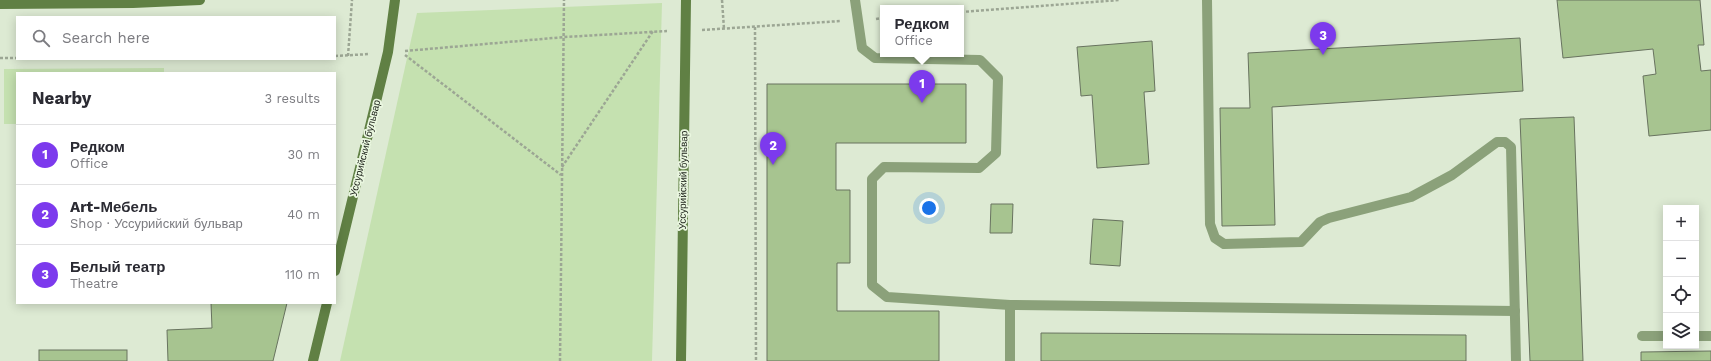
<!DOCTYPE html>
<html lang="en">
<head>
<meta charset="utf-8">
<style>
  body { margin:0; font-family:"Work Sans",sans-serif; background:#f7f7f7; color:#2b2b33 }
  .controls { position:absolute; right:12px; bottom:12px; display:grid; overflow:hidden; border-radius:0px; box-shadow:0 2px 10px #0003 }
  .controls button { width:36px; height:36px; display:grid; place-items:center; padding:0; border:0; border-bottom:1px solid #e1e1e2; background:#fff; color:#2b2b33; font:20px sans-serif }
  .you { position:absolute; left:929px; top:208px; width:14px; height:14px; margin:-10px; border:3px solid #fff; border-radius:50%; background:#1a73e8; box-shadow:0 0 0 6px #1a73e833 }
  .badge { display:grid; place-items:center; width:26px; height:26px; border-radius:50%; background:#7c3aed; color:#fff; font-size:13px; font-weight:700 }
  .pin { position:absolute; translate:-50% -33px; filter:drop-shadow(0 1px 2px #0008) }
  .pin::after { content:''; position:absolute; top:21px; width:14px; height:12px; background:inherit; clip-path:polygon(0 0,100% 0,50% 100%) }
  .popup { position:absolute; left:880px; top:5px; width:84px; height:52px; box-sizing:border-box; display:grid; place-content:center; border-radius:0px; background:#fff; filter:drop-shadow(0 1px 3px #0005); font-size:13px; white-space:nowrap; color:#7c7c81 }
  .popup b { font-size:15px; color:#2b2b33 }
  .popup::after { content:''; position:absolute; left:50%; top:100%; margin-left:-8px; border:8px solid transparent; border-top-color:#fff }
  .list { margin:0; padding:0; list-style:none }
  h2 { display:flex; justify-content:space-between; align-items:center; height:52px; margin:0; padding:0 16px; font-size:17px }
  h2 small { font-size:13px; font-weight:400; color:#7c7c81 }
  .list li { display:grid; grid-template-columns:26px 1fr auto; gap:12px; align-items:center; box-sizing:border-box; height:60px; padding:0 16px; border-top:1px solid #e1e1e2 }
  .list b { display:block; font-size:15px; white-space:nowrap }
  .list p { margin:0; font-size:13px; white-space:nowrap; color:#7c7c81 }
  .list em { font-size:13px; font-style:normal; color:#7c7c81 }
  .icon { flex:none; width:22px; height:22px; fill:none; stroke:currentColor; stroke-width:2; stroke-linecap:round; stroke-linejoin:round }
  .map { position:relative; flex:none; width:1711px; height:361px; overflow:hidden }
  .search { position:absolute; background:#fff; box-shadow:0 2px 10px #0003; left:16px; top:16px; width:320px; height:44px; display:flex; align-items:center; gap:10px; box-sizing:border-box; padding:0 14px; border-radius:0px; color:#7c7c81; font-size:15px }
  .panel { position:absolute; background:#fff; box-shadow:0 2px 10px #0003; left:16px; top:72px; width:320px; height:232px; border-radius:0px }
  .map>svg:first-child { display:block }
  .green { fill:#c5e1b0 }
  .building { fill:#a7c490; stroke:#68735f }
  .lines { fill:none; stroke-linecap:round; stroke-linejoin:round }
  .path { stroke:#9ca694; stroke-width:2.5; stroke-dasharray:3 2; stroke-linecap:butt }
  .lane { stroke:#8ba17a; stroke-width:10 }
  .secondary { stroke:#608044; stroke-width:10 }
  .labels { text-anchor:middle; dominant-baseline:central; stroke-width:3.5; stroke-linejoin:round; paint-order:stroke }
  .street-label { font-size:10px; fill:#21261e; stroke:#eaf7e0 }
</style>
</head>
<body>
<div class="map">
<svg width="1711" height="361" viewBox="0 0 1711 361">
  <rect width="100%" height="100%" fill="#ddead3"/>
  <!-- green -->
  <g class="green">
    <polygon points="662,3 652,361 340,361 417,13"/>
    <polygon points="164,68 164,73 17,73 17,124 4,124 4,69"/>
  </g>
  <!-- building -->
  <g class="building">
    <polygon points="1557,0 1700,0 1704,45 1698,45 1701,71 1711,70 1711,130 1649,136 1643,76 1656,74 1653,49 1563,58"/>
    <polygon points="1520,38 1523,91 1272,107 1275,225 1222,226 1220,108 1250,108 1248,53"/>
    <polygon points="1152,41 1155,91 1144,92 1149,164 1097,168 1092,95 1081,96 1077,47"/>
    <polygon points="767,84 966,84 966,143 836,143 836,190 850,190 850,263 837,263 837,311 939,311 939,361 767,361"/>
    <polygon points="1574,117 1583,361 1530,361 1520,119"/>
    <polygon points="991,204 1013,204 1012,233 990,233"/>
    <polygon points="1093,219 1123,221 1120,266 1090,264"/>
    <polygon points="211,303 287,303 273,361 168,361 167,330 212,328"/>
    <polygon points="1041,333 1466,335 1466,361 1041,361"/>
    <rect x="39" y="350" width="88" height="11"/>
    <polygon points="1711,351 1711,361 1641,361 1641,352"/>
  </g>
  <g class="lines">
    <!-- path -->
    <g class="path">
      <polyline points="722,0 724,29"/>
      <polyline points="961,12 1120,0"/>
      <polyline points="876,19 883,18"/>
      <polyline points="755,27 756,361"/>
      <polyline points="702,30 841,21"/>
      <polyline points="405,51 565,37 667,31"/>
      <polyline points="405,55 561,175"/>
      <polyline points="335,56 370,54"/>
      <polyline points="348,56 352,0"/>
      <polyline points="0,58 17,58"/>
      <polyline points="562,167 653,31"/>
      <polyline points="560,361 564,0"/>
    </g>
    <!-- lane -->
    <g class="lane">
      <polyline points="855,0 862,48 875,58 980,60 998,78 996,153 979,168 884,167 872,179 872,285 887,297 1010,305 1010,361"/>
      <polyline points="1207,0 1210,224 1215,238 1224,244 1301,242 1320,222 1329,218 1411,197 1452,175 1497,142 1505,142 1511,147 1516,361"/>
      <polyline points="1010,305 1515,311"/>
      <polyline points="1642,336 1666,336"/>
      <polyline points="1696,336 1711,336"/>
    </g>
    <!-- secondary -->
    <g class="secondary">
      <polyline points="0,4 133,3 200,0"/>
      <polyline points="335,271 388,52 395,0"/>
      <polyline points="313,361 327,303"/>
      <polyline points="681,361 686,0"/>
    </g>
  </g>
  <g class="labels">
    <!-- street labels -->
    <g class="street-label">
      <text transform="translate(365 148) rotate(-76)">Уссурийский бульвар</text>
      <text transform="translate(683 180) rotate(-89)">Уссурийский бульвар</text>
    </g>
  </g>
</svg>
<div class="controls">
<button>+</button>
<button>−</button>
<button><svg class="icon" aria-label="locate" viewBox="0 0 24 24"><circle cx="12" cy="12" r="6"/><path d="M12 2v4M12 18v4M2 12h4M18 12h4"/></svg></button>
<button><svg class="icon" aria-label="layers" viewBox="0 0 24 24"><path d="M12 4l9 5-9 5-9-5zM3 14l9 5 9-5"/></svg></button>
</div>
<div class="you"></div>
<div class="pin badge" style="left:922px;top:103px">1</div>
<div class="popup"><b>Редком</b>Office</div>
<div class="pin badge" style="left:773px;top:165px">2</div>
<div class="pin badge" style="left:1323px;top:55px">3</div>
<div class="search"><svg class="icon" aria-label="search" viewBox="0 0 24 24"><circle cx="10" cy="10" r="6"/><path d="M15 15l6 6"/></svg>Search here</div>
<section class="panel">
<h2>Nearby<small>3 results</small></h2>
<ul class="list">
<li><span class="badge">1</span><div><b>Редком</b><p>Office</p></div><em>30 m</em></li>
<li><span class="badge">2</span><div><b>Art-Мебель</b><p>Shop · Уссурийский бульвар</p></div><em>40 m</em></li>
<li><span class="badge">3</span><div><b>Белый театр</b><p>Theatre</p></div><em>110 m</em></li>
</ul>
</section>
</div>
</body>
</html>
